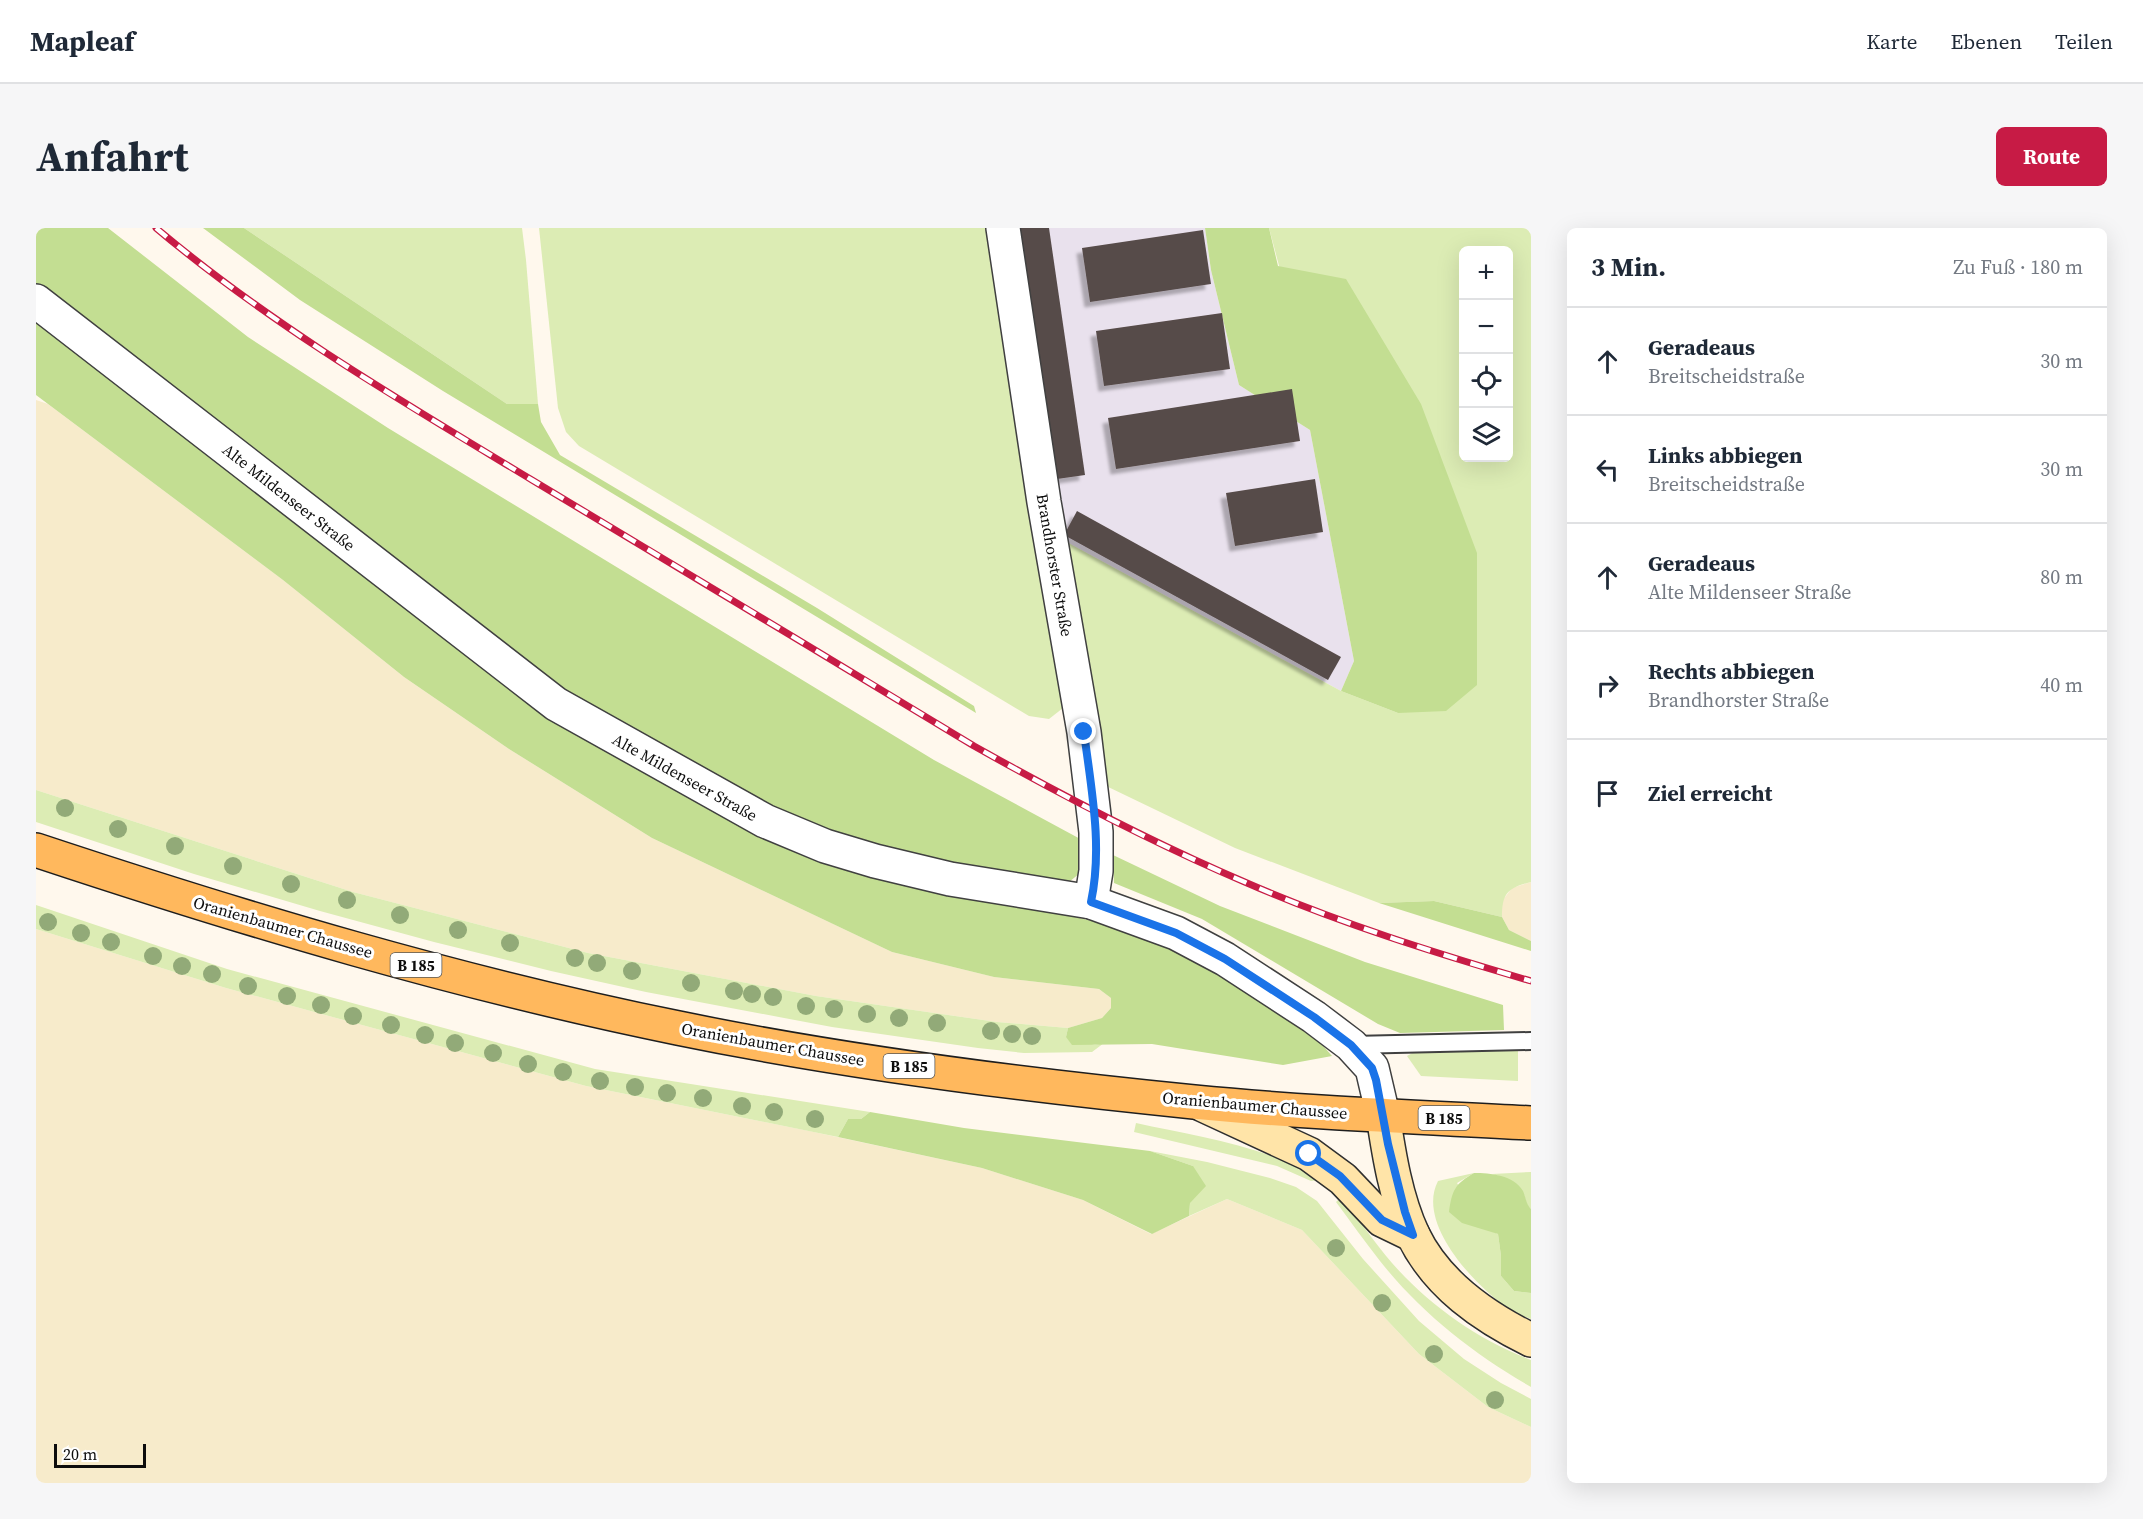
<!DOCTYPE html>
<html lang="de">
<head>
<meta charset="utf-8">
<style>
  body { margin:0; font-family:"Source Serif 4",serif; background:#f6f6f7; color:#1f2937 }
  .controls { position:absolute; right:18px; top:18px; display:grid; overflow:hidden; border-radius:9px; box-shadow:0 6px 24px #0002 }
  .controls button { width:54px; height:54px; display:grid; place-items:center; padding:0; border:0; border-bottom:2px solid #e0e1e3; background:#fff; color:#1f2937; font:30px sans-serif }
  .scale { position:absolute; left:18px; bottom:15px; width:92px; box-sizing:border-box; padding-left:6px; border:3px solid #0d0d0d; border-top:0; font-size:16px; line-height:21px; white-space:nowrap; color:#0d0d0d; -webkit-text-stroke:4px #fff; paint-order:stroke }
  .stop { position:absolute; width:18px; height:18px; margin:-14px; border:4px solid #1a73e8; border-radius:50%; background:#fff }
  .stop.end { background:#1a73e8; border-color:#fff; box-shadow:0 2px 6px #0008 }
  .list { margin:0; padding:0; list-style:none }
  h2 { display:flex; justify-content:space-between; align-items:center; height:78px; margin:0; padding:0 24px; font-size:26px }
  h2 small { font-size:20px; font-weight:400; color:#747a83 }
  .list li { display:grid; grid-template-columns:39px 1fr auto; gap:18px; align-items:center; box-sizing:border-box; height:108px; padding:0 24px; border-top:2px solid #e0e1e3 }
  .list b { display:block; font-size:22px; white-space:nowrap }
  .list p { margin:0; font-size:20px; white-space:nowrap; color:#747a83 }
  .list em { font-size:20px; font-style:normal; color:#747a83 }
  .icon { flex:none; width:33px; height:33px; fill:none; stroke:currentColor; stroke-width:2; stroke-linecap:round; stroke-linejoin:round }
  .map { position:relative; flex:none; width:1495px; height:1255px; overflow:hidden; border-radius:9px }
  header { display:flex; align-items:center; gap:36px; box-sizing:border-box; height:84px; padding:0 30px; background:#fff; border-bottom:2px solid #e0e1e3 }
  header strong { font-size:28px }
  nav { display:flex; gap:33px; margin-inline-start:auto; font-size:21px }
  .intro { display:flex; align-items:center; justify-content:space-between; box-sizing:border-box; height:144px; padding:0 36px }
  h1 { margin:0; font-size:42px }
  .button { padding:15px 27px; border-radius:9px; background:#c71b45; color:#fff; font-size:21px; font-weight:700 }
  main { display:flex; gap:36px; padding:0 36px }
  aside { flex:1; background:#fff; border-radius:9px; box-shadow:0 6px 24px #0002 }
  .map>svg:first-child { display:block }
  .industrial { fill:#e9e1ed }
  .farmland { fill:#f7ebcb }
  .green { fill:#dcecb4; fill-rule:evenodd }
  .forest { fill:#c3de92 }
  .building { fill:#574b49; filter:url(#shadow) }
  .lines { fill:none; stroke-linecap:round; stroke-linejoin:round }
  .lane-casing { stroke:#404040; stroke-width:20 }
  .street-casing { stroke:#404040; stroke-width:36 }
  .secondary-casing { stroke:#2f2f2f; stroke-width:36 }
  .primary-casing { stroke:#1e1e1e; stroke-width:36 }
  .lane { stroke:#fff; stroke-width:16 }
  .street { stroke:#fff; stroke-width:33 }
  .secondary { stroke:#ffe4a8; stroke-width:33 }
  .primary { stroke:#ffb85d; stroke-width:33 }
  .rail-casing { stroke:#c71b45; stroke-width:7 }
  .rail { stroke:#fff; stroke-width:4.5; stroke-dasharray:14; stroke-linecap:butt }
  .tree { fill:#92aa78 }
  .route { stroke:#1a73e8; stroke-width:8 }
  .labels { text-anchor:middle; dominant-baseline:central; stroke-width:6; stroke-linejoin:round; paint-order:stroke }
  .shield { fill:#fff; stroke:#565656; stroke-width:1.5 }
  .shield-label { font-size:15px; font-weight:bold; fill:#0d0d0d }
  .street-label { font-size:16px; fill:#0d0d0d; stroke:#fff }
</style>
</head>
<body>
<header>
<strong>Mapleaf</strong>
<nav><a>Karte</a><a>Ebenen</a><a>Teilen</a></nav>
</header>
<div class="intro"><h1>Anfahrt</h1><a class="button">Route</a></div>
<main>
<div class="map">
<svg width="1495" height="1255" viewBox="0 0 1495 1255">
  <defs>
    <filter id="shadow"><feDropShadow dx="-5.5" dy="5.5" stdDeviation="1.5" flood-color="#0004"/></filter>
  </defs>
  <rect width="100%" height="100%" fill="#fff8ed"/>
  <!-- industrial -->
  <polygon class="industrial" points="981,0 1169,0 1175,42 1203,157 1274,202 1318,433 1305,463 1027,312"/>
  <!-- farmland -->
  <g class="farmland">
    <polygon points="0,172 12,176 247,352 368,449 473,521 616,610 856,724 958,749 1063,761 1075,770 1075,780 1066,790 1032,800 961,794 780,768 552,725 317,664 0,562"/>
    <polygon points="1495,654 1495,713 1473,702 1466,689 1466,673 1476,660"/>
    <polygon points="0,701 190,760 550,858 773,903 946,940 1047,972 1115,1006 1191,971 1266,1002 1383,1126 1452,1179 1495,1199 1495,1255 0,1255"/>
  </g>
  <!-- green -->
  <g class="green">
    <polygon points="208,0 486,0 490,32 502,176 471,176"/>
    <polygon points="503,0 954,0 1027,480 1013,491 993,488 543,218 530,204 522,180"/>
    <path d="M1233,0H1495V654C1472,660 1466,665 1466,689L1398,673L1343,675L1199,620L1066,556L1027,312L1305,463L1362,485ZM1428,22H1472V230H1428Z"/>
    <polygon points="0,562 317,664 552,725 780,768 961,794 1032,800 1030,809 1059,817 1068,815 1056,824 988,825 942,820 796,799 610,764 515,743 398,714 284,683 158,646 0,594"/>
    <polygon points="0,677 191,741 559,841 834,884 825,891 812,891 802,909 550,858 190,760 0,701"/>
    <polygon points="1482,821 1482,853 1385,848 1371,828 1380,823"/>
    <path d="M1100,895C1158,908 1235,918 1284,952L1275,953L1241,938L1098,904Z"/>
    <polygon points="1114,923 1171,934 1234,950 1260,959 1281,973 1327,1031 1383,1093 1428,1131 1465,1155 1495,1171 1495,1199 1452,1179 1383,1126 1266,1002 1191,971 1153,988 1157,938"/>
    <path d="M1495,944V981C1489,976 1490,969 1486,963C1481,953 1466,949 1456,946Z"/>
    <path d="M1438,945L1421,955L1448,1000L1462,1006L1465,1028V1048L1478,1063L1495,1065V1091C1487,1088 1477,1085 1470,1079C1438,1056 1380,995 1402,953Z"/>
    <path d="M1305,969C1322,990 1338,1014 1356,1035C1393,1077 1442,1112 1495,1132V1159C1438,1126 1385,1085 1344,1033C1329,1014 1315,994 1300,974Z"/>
  </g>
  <!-- forest -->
  <g class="forest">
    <polygon points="0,0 72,0 212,109 352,200 898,532 1048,613 1049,641 1033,654 942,666 1086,700 1163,733 1275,804 1296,828 1247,837 1116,816 1036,817 1030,809 1032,800 1066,790 1075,780 1075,770 1063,761 958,749 856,724 616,610 473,521 368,449 247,352 0,167"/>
    <polygon points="167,0 208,0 471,176 502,176 505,194 524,227 781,380 938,478 940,485 407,163 264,72"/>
    <polygon points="1169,0 1233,0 1242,38 1310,51 1385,176 1441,325 1441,457 1410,483 1362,485 1305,463 1318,433 1274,202 1203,157 1175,42"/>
    <polygon points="1077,627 1184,678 1329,734 1467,777 1468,802 1364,805 1342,796 1166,691 1078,655"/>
    <polygon points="1398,673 1466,689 1473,702 1495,713 1495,723 1343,675"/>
    <polygon points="834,884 928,900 1114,923 1157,938 1170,958 1154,975 1153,988 1116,1006 1047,972 946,940 802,909 812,891 825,891"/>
    <path d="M1438,945C1454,945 1478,947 1487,963C1490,970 1490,976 1495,981V1065L1478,1063L1465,1048V1028L1462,1006L1426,995L1413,984C1416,962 1419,956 1438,945Z"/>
  </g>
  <!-- building -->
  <g class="building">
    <polygon points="984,0 1013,0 1049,247 1021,251"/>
    <polygon points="1167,2 1175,56 1054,74 1046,20"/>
    <polygon points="1186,85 1194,141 1068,158 1060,103"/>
    <polygon points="1256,161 1264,213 1080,241 1072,190"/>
    <polygon points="1279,251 1287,304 1199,318 1190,265"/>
    <polygon points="1041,283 1305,429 1292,452 1028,307"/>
  </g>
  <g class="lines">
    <!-- lane casing -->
    <g class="lane-casing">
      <polyline id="lane" points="1316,817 1495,813"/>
    </g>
    <!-- street casing -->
    <g class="street-casing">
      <g id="street">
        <polyline points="967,0 1008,274 1048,504 1060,604 1060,643 1055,674"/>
        <polyline points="0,73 520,476 729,593 789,618 839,633 914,651 1055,674 1140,705 1189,731 1278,789 1315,817 1336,840 1347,887"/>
      </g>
    </g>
    <!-- secondary casing -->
    <g class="secondary-casing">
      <g id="secondary">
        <polyline points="1167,877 1273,926 1307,951 1346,992 1377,1007"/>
        <path d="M1347,887C1353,927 1360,971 1377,1007C1401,1057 1448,1089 1495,1112"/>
      </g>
    </g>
    <!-- primary casing -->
    <g class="primary-casing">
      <path id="primary" d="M0,622C211,692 425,756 642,800C812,835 986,857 1158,874C1270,885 1383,889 1495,895"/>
    </g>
    <!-- lane -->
    <use href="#lane" class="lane"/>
    <!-- street -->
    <use href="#street" class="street"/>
    <!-- secondary -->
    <use href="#secondary" class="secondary"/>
    <!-- primary -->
    <use href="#primary" class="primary"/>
    <!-- rail casing -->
    <g class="rail-casing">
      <path id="rail" d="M120,0C235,97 367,174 496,252C643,340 791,429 938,518C1027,568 1117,615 1211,655C1303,695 1399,725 1495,753"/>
    </g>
    <!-- rail -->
    <use href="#rail" class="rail"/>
  </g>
  <!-- trees -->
  <g class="tree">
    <circle cx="29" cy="580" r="9"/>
    <circle cx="82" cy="601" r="9"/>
    <circle cx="139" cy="618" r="9"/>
    <circle cx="197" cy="638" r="9"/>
    <circle cx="255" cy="656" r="9"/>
    <circle cx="311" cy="672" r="9"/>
    <circle cx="364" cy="687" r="9"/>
    <circle cx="12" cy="694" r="9"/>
    <circle cx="422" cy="702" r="9"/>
    <circle cx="45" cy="705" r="9"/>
    <circle cx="75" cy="714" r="9"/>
    <circle cx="474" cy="715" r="9"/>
    <circle cx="117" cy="728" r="9"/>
    <circle cx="539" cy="730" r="9"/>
    <circle cx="561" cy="735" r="9"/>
    <circle cx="146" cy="738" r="9"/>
    <circle cx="596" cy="743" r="9"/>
    <circle cx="176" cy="746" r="9"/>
    <circle cx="655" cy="755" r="9"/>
    <circle cx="212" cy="758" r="9"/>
    <circle cx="698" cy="763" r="9"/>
    <circle cx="716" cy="766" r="9"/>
    <circle cx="251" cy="768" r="9"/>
    <circle cx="737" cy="769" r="9"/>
    <circle cx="285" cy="777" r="9"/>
    <circle cx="770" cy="778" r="9"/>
    <circle cx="798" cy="781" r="9"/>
    <circle cx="831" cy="786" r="9"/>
    <circle cx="317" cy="788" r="9"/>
    <circle cx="863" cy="790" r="9"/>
    <circle cx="901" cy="795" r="9"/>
    <circle cx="355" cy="797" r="9"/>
    <circle cx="955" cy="803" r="9"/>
    <circle cx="976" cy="806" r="9"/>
    <circle cx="389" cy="807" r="9"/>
    <circle cx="996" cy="808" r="9"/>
    <circle cx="419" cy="815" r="9"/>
    <circle cx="457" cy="825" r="9"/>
    <circle cx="492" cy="836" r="9"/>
    <circle cx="527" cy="844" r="9"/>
    <circle cx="564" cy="853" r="9"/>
    <circle cx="599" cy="859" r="9"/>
    <circle cx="631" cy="865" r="9"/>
    <circle cx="667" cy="870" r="9"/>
    <circle cx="706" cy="878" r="9"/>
    <circle cx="738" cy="884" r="9"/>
    <circle cx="779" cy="891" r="9"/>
    <circle cx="1300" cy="1020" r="9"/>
    <circle cx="1346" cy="1075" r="9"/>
    <circle cx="1398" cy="1126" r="9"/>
    <circle cx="1459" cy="1172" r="9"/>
  </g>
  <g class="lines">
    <!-- route -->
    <path class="route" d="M1048,504C1055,560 1067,618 1055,674L1140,705L1189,731L1278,789L1315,817L1336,840L1340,852L1352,916L1369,984L1377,1007L1346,992L1304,948L1273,926"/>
  </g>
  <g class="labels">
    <!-- shield labels -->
    <g class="shield">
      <rect x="354.5" y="725" width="51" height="24" rx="4.5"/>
      <rect x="847.5" y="826" width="51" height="24" rx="4.5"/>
      <rect x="1382.5" y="878" width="51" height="24" rx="4.5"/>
    </g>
    <g class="shield-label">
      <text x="380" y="737">B 185</text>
      <text x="873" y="838">B 185</text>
      <text x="1408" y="890">B 185</text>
    </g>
    <!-- street labels -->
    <g class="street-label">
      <text transform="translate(253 269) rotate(38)">Alte Mildenseer Straße</text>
      <text transform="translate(1019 337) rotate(80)">Brandhorster Straße</text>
      <text transform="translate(649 549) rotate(29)">Alte Mildenseer Straße</text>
      <text transform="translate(247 699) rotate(16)">Oranienbaumer Chaussee</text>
      <text transform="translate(737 816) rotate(10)">Oranienbaumer Chaussee</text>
      <text transform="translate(1219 877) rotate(5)">Oranienbaumer Chaussee</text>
    </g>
  </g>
</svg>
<div class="controls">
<button>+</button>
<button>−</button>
<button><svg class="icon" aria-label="locate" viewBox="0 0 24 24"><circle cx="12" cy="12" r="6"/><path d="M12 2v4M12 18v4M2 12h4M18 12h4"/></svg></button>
<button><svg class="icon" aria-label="layers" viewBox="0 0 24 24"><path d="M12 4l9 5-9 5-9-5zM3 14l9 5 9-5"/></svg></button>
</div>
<div class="scale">20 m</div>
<div class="stop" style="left:1273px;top:926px"></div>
<div class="stop end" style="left:1048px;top:504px"></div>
</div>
<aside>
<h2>3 Min.<small>Zu Fuß · 180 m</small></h2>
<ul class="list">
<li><svg class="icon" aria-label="ahead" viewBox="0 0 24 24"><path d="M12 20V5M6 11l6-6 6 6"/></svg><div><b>Geradeaus</b><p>Breitscheidstraße</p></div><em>30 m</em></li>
<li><svg class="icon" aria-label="left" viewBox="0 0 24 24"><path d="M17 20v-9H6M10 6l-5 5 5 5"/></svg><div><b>Links abbiegen</b><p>Breitscheidstraße</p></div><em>30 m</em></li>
<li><svg class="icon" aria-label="ahead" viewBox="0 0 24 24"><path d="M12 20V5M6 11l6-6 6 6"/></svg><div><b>Geradeaus</b><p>Alte Mildenseer Straße</p></div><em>80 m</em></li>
<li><svg class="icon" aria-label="right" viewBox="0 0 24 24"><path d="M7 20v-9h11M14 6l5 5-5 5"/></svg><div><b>Rechts abbiegen</b><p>Brandhorster Straße</p></div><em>40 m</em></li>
<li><svg class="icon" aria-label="arrive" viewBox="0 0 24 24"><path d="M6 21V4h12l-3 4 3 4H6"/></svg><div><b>Ziel erreicht</b></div></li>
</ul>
</aside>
</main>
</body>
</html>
